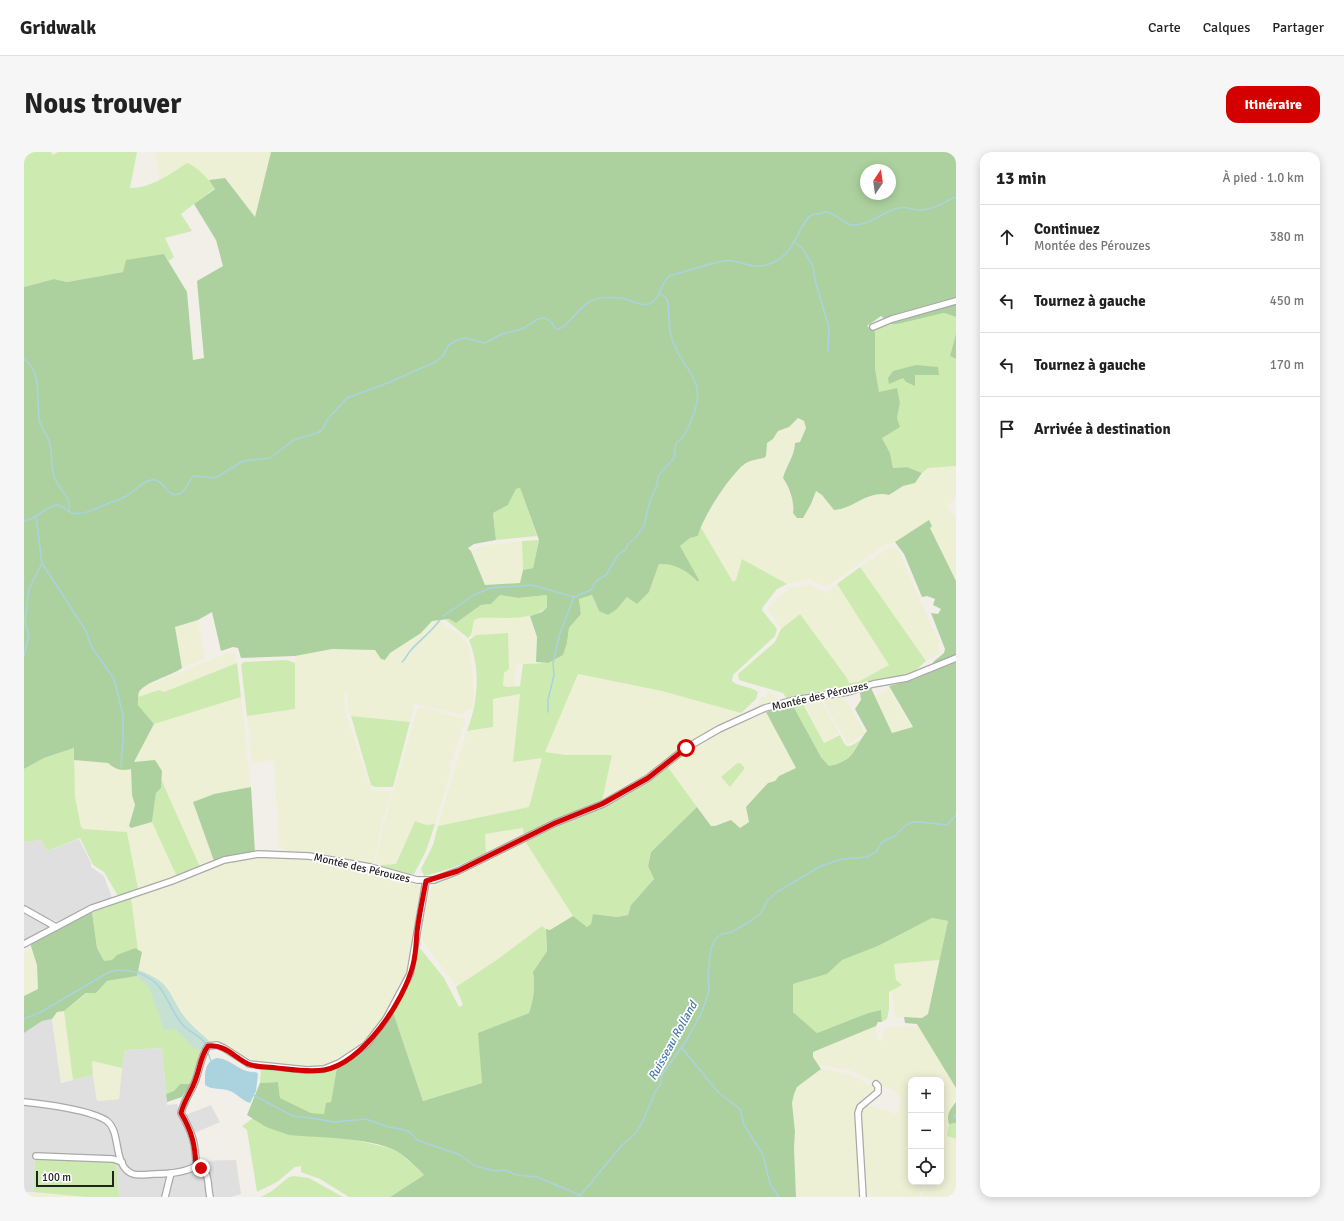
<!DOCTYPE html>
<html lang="fr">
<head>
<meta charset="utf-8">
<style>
  body { margin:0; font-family:Signika,sans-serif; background:#f6f6f6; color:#222 }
  .controls { position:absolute; right:12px; bottom:12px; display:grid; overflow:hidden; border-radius:8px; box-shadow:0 2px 10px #0003 }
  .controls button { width:36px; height:36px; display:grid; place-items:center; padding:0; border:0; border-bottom:1px solid #e0e0e0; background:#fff; color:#222; font:20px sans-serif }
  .compass { position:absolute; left:836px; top:12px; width:36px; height:36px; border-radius:50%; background:#fff; box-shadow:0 2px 10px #0003; rotate:13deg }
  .scale { position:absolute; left:12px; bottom:10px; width:78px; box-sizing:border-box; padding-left:4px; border:2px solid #222; border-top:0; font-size:11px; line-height:14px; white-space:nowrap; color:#222; -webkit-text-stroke:3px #fff; paint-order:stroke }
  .stop { position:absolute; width:12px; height:12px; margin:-9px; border:3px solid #d40000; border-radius:50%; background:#fff }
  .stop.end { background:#d40000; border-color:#fff; box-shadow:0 1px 4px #0008 }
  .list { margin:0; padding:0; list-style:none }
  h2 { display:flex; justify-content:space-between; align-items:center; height:52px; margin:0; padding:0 16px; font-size:17px }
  h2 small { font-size:13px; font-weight:400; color:#767676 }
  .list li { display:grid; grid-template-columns:26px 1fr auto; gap:12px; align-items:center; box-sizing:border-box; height:64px; padding:0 16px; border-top:1px solid #e0e0e0 }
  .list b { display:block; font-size:15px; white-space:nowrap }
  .list p { margin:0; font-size:13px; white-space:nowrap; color:#767676 }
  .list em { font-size:13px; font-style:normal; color:#767676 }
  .icon { flex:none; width:22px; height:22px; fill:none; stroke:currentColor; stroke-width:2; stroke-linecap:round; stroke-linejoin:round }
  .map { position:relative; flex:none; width:932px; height:1045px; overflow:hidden; border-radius:12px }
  header { display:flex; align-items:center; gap:24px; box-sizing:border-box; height:56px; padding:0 20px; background:#fff; border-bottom:1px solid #e0e0e0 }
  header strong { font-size:19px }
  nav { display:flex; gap:22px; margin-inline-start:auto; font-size:14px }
  .intro { display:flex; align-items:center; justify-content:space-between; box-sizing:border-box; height:96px; padding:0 24px }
  h1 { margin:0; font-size:28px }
  .button { padding:10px 18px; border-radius:12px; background:#d40000; color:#fff; font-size:14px; font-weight:700 }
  main { display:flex; gap:24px; padding:0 24px }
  aside { flex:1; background:#fff; border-radius:12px; box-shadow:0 2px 10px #0003 }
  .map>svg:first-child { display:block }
  .residential { fill:#e0dfdf }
  .farmland { fill:#eef0d5 }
  .grass { fill:#cdebb0 }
  .forest { fill:#add19e; fill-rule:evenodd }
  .wetland { fill:#c6e0d4 }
  .water { fill:#aad3df }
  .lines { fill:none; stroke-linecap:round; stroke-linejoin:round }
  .stream { stroke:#aad3df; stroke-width:1.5 }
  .minor-casing { stroke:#a9a9a9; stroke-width:8 }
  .minor { stroke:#fff; stroke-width:5.5 }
  .route { stroke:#d40000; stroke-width:5 }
  .labels { text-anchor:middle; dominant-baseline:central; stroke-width:3.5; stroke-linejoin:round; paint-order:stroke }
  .street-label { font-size:11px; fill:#222; stroke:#fff }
  .water-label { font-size:12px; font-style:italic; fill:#4a7aab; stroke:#fff }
</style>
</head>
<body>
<header>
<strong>Gridwalk</strong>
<nav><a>Carte</a><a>Calques</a><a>Partager</a></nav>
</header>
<div class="intro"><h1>Nous trouver</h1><a class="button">Itinéraire</a></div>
<main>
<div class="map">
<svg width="932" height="1045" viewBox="0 0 932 1045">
  <rect width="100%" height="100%" fill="#f2efe9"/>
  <!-- residential -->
  <g class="residential">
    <polygon points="55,687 67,711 67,715 80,724 88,746 34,769 28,768 0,755 0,690 17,688 23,699"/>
    <polygon points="0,759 26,773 0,790"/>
    <polygon points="28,867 37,931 69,923 73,949 95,947 96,928 101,898 138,896 143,953 153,952 157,965 187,953 196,970 166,983 170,1009 212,1008 217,1042 207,1045 95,1045 92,1010 11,1006 9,1040 0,1040 0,881 18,869"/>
  </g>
  <!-- farmland -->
  <g class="farmland">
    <polygon points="132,0 247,0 231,65 201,26 185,28 167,13 163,11 135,28"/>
    <polygon points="774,266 780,269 782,276 776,290 771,292 771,298 762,314 759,326 764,333 765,342 787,352 792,339 798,343 810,358 856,341 866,343 879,334 891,331 904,316 932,314 932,344 923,355 932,365 932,429 906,376 905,368 871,390 861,393 804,434 800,434 785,427 763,432 718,407 712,429 709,430 676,374 703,331 712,320 722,311 740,306 743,291 749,287 754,279 765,275"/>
    <polygon points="498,389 499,418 497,431 461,433 447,399 457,394"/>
    <polygon points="866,395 874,398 915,490 914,502 902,509 836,415"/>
    <polygon points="786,432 802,441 813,432 866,513 833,530 824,531 823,525 776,462 757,477 743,456 766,436"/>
    <polygon points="506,464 513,485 512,510 493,513 490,535 479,534 484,482 447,483 450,468 455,466"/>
    <polygon points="174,468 181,507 158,516 151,475"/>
    <polygon points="408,469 417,469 422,474 436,483 444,493 447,503 450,544 448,556 442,558 439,563 390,552 386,570 327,564 324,556 323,542 320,542 321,558 347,638 365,639 368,641 360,664 349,712 261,699 261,696 255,695 250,608 228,611 223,564 271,557 271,504 308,497 324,496 351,498 357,507 361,508 366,501 397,481"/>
    <polygon points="206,500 209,500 211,502 213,511 140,540 135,538 114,545 115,541 120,535"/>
    <polygon points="554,522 638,539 717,561 662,593 639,609 619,626 578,649 588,603 542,603 521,600"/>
    <polygon points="865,536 888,576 868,581 851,544"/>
    <polygon points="744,539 759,549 735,556 733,554 738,545 742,546"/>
    <polygon points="496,542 489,609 518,606 505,655 414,674 430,618 443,579 469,575 469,547"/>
    <polygon points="808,544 820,545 841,581 824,593 798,546"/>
    <polygon points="217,545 227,635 190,642 169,650 190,709 176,715 137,627 138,619 110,611 130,572"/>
    <polygon points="796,546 815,581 800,590 779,549"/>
    <polygon points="394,555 439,566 441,569 428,609 425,610 427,618 411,672 402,673 391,669 372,712 351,712 359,675"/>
    <polygon points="742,560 772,616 755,624 751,629 744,631 731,648 723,653 722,656 725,670 716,676 701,669 691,674 687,674 643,614 661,601 699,579"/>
    <polygon points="50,608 85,611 89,616 107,617 108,643 111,653 105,674 108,676 128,670 153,725 114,737 103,680 59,677 57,675 51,645"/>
    <polygon points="499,676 500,683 462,701 461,682"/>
    <polygon points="501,689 549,764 526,779 518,774 474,807 432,835 396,785 404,744 409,732 437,721"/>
    <polygon points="248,704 279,706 342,717 393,732 396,734 397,737 392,760 389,805 385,818 365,856 343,887 319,906 307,912 293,915 268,915 228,910 194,889 186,890 160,863 142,833 130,824 114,818 118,800 114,798 107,746 153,732 192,715 213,708"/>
    <polygon points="8,795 13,813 14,837 0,844 0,800"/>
    <polygon points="916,808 904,863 898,866 870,865 868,838 878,833 872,828 870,812"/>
    <polygon points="33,859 40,859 49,928 37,931 28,867"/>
    <polygon points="852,874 853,886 857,890 860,879 865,875 895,874 932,936 932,950 923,965 925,972 923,984 932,987 932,1045 897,1045 902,1030 917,1030 917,928 887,928 887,1030 901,1030 895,1045 842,1045 838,1012 836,959 842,952 872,962 876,957 876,945 870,939 825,918 795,913 789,905 788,900"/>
    <polygon points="68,909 98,916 95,947 73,949"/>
    <polygon points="797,917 826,922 850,936 847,943 833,955 832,964 838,1045 772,1045 770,996 771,980 768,951 770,942 773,935"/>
    <polygon points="0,1040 62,1044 63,1045 0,1045"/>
  </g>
  <!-- grass -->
  <g class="grass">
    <path d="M0,0H27L29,3L34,0H113L106,36C127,36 146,22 163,11C174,15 184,27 191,36L157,62L168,79L141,86L150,105L145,109L140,102L99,120L43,130L30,127L0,135Z"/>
    <path d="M920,161L932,165V181L926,204L932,207V314L904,316L898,321L883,315L869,316L866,301L858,286L873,266L876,251L855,240L851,216V180L849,179C870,168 896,167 920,161Z"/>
    <polygon points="496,336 513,384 472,388 469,361 484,353 492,337"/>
    <path d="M676,374L709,430L712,428L718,407L763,432L753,437L739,455L738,458L753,477L751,484L709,523L708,529C715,535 726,534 734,540L732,547L717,561L638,539L554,522L521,600L542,603H588L578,649L500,683L499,676L461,682L462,701C442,711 422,719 400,724L397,717L409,693L414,674L505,655L518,606L489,610L496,542L469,547V575L443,579C454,550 457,518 445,488L452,483L484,481L485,517L480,521L479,534L484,535L496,534L499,512L524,511L543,491L545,476L557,462L555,447L568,443L575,459L593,457L603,445L625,440L635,412C653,410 663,419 675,430L656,394L666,386L674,384Z"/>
    <polygon points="515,388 509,416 499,418 498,389"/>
    <polygon points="836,415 902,509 891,519 877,524 859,526 818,537 785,541 763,547 759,541 715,528 714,522 751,490 757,477 776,462 823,526 825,531 834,530 865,513 813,432"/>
    <path d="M476,443L494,446L523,443V455C507,470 476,465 455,466L450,468L447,483L444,486L422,468L425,467L432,471L457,453L467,452Z"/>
    <polygon points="263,508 271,511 271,557 223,564 217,512 220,510"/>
    <polygon points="213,511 217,545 130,572 114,553 114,545 135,538 140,540"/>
    <path d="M778,550L800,591L816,583C822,597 824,597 836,588C827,605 824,609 805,614L797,605L768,552Z"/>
    <polygon points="327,564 386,570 369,635 351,635 347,633"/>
    <polygon points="50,596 51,645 57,675 59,677 103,680 114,737 94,744 80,720 69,713 56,686 23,699 17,688 0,690 0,617 20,606"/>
    <polygon points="716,611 721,616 706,635 697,625 712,612"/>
    <path d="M643,614L673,655L627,700L624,714L630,727L607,753L604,763L593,765L570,762L567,772L563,775L549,764L501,689C548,664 604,652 643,614Z"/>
    <polygon points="137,627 176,715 153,725 128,670 132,641 137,636"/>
    <path d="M391,669L402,673L411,672L402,699L390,722C380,725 365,718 355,714V713L372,712Z"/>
    <polygon points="107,746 114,798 111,796 94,803 89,808 80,810 73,796 68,760"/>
    <polygon points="908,766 924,769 916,808 870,812 872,828 878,833 865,840 865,857 863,867 858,870 857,858 844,861 793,881 769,860 769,832 803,822 817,808 854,794"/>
    <path d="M518,774L522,777L523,799L509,820C511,834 510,847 505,861L455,881L458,931L399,949L369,860C383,839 392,820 395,795L420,826L435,855L439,853L432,835L474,807Z"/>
    <path d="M114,818C147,831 142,837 159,863C166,873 177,881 186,890L177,898L167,932H156L150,939L142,942L138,896L101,898L98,916L68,909L69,923L49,928L40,859L63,841H72L83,829L113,824Z"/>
    <polygon points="313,915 307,951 300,962 287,961 256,946 254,930 236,931 237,917 293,921"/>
    <polygon points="229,966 242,975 336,989 365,996 376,1001 400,1023 366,1045 325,1045 296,1027 277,1020 277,1014 271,1015 253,1030 233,1040 223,978 218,974"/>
    <polygon points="932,971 932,987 923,984 925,972"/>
    <polygon points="11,1006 92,1010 95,1045 63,1045 9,1040"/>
    <polygon points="270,1024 285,1026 319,1045 237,1045 248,1039 265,1025"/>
  </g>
  <!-- forest -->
  <g class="forest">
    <path d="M247,0H932V165L920,161L873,172H867L857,164L843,174L851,180V216L855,240L873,236L876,251L873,266L876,275L858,286L866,301L869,316L883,315L898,321L891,331L879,334L865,343C845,337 829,357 810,358L798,343L792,339L787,352L779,366H773L769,361C771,351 765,334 759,326C762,314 771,303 771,291L776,290L782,276L780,269L774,266L765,275L754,279L749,287L743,291L742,304L740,306C734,307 728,308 722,311C707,321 678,366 674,384L666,386L656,394L675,428L674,430C664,419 651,411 635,412L625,440L613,452L603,445L593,457L584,463L575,459L568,443L555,447L557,462L545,476L543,491L539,503L524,511L512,510L513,485L506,464L518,460L523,455V443L494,446L476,443L467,452L457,453L432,471L425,467L408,469L397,481L366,501L361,508L357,507L351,498L308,497L271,504L217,506L214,496L209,495L197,499L188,460L174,468L151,475L158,516C147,524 121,530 115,540C114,543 114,549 114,553L130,572L110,610L131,608L138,619L137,636L132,641L128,670L107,676L105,674L111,653L108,643L107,617C97,619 92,618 84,611L50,608V596L20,606L0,617V135L30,127L43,130L99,120L102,108L140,102L163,140L169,208L180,206L173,129L199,114L192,88L170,52L191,37L185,28L201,26L231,65ZM842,18H866V42H842ZM496,336L515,388L509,416L499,418L496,431L461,433L447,399L444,396L450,392L472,388L469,361L484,353L492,337Z"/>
    <polygon points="932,181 932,207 926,204"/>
    <polygon points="892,213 914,215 915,223 891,223 891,234 882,230 879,226 865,232 864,226 869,219"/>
    <polygon points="905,368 908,374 906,376 932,429 932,503 910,512 909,510 920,501 921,497 907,461 914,462 917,457 909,453 911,447 903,444 898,445 880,402 871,390"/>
    <path d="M932,509V936L893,872L881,871L880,865L898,866L904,862L924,769L908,766L854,794L818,808L803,822L769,832V860L793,881L844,861L857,858L858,870H854L852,874L789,900V905L797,917L773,935L770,942L768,951L771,980L770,996L772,1045H366L400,1023C393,1016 385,1008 377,1002C354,985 294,986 265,983L242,975L223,963L236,931L254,930L256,946L287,961L300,962L302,951L307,950L313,915C342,902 354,887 369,860L399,949L458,931L454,881L505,861C510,847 511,834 509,820L523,799L522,777L526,778L549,764L563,775L567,772L569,762L593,765L604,763L607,753L630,727L624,714L627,700L673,655L687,674H691L707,668L716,676L725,670L722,655L744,631L751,629L755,624L772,616L742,560L768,552L797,605L805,614C832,608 828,598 843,579L831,557L837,548L836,541L847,536L868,581L889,575L865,534L889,528Z"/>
    <polygon points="227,635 231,700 190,709 169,650 190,642"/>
    <polygon points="68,760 73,796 80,809 88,808 93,803 111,796 118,800 113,824 83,829 72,841 62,841 40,859 33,860 28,867 18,869 0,881 0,844 14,837 13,813 6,791 45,770"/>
    <polygon points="156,932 167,932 158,945 143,950 142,942 150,939"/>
    <path d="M932,950V971L925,972C922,962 926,958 932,950Z"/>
  </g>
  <!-- wetland -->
  <path class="wetland" d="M114,818C147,831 142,837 159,863C166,873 177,881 186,890L177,898L171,897L151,877L140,878L125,835L113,824Z"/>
  <!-- water -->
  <path class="water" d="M192,906C207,906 217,922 232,920L234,922L232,939L226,951C219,949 213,942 206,939C198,936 187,938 181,933C181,921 180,911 192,906Z"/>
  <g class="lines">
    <!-- stream -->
    <g class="stream">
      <polyline points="772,91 778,96 789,114 791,128 805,176 804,200"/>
      <path d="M0,207C20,221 11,251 16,271C19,279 25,285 26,293C29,304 26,316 31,327C36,338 48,347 45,359"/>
      <polyline points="12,365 18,411 62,479 67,494 90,527 99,563 99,587 97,615"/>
      <path d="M0,369C13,367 21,355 33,353C39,353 43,360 49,361C61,364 79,353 90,349C94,348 98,346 101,345C110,340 118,330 127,328C141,326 142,347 155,342C163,340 164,328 170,324L191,326L219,309L246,306L270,288L293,281L298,278L303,268L323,246L366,230L411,210L418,205L425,193L433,188L441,186L461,191L478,182L498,177L514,167L521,166L527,170L531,176L535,177C548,171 553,156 567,149C574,145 589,145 597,146C606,147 618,156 627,151C636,146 637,132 645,124C663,119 682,112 701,109C718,107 727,120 748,111C772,102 776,68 788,63C789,62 791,62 793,62C796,62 799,60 802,60C813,61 820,73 829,73C846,73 859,60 874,56C883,54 890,59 898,58C909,58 922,49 932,45"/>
      <polyline points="419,464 450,443 466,436 508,433 550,445"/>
      <polyline points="0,504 5,483 1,470 5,437 18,411"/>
      <path d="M378,510C382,507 383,502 387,498C397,487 406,481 416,468"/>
      <path d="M524,560V548L530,523L529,511L536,481L550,445L567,438L572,429L582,423L594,403L602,397L604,392L612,385L620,374L626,349L633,333L634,324L650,306L652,291C661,285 663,278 667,269C686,226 659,221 648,187C644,175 645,162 644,150L641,145L635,141"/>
      <path d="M0,867L17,860L85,820C102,814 126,822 137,837C145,849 149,861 158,872C164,880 174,882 181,891"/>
      <polyline points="657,895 694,940 716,957 720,973 739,1003 746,1032 755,1045"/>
      <polyline points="184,901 187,909"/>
      <polyline points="229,943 269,964 287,966 310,970 342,967 364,975 381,978 387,981 393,988 436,1003 451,1014 471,1019 480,1018 493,1023 513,1025 556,1043"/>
      <polyline points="930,966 932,962"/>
      <polyline points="555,1045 598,993 613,980 621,964 631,940 637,932 638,923 662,889 678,860 685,839 684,823 687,796 692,786 698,782 708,780 728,768 737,761 743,749 753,740 797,714 818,707 843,705 852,700 858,690 871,684 882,673 888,670 896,670 923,673 932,663"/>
    </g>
    <!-- minor casing -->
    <g class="minor-casing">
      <g id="minor">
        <polyline points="849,175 868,167 932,149"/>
        <polyline points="0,757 32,775"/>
        <polyline points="0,792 68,756 148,729 200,708 234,702 285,704 346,715 393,728 410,728 434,719 531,671 579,652 624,626 662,596 695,577 741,556 770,548 824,540 849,532 883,526 932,506"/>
        <path d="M0,950C20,952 67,958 83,969C98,981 88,1014 109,1022C115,1024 124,1022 130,1022C144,1022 160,1021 172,1014C187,1018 183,1033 186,1045"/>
        <polyline points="12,1004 89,1007 98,1010"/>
        <path d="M172,1014C172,992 168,980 157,961C160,948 168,939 172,927C176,915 177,904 184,894L193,893L200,896L225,912L283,918L300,917L315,911L342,893L362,867L386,822L402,729"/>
        <polyline points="141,1045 147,1021"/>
        <polyline points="839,1045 834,961 836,955 854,940 854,934 852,932"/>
      </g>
    </g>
    <!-- minor -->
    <use href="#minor" class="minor"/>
  </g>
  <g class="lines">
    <!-- route -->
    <path class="route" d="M177,1016L172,1014C171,992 168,980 157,961C160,949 167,940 171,929C176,917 176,905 184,894C201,892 210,905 224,912C230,914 237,915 242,915C260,916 282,921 300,918C339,911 380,849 389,813C392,802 392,791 393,780C395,763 399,746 402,729L434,719L531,671L578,652L624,626L662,596"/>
  </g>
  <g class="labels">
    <!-- street labels -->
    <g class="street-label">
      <text transform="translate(796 544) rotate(-13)">Montée des Pérouzes</text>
      <text transform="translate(338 716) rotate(13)">Montée des Pérouzes</text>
    </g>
    <!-- water labels -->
    <g class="water-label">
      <text transform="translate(649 889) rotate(-61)">Ruisseau Rolland</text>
    </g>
  </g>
</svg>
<div class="controls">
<button>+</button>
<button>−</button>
<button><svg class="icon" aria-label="locate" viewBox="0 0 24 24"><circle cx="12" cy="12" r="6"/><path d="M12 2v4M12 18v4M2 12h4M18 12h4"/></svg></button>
</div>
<svg class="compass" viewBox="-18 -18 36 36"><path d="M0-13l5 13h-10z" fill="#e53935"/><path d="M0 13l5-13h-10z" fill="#767676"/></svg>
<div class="scale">100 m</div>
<div class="stop" style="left:662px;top:596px"></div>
<div class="stop end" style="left:177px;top:1016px"></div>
</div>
<aside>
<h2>13 min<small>À pied · 1.0 km</small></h2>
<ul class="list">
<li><svg class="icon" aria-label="ahead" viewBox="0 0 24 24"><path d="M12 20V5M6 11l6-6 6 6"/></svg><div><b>Continuez</b><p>Montée des Pérouzes</p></div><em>380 m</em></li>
<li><svg class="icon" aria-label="left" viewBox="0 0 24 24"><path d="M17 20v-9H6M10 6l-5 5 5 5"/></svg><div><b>Tournez à gauche</b></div><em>450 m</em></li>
<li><svg class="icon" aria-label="left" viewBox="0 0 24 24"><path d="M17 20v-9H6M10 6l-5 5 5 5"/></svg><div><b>Tournez à gauche</b></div><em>170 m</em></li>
<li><svg class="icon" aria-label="arrive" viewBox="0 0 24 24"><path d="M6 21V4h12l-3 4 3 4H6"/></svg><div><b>Arrivée à destination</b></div></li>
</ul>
</aside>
</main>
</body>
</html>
